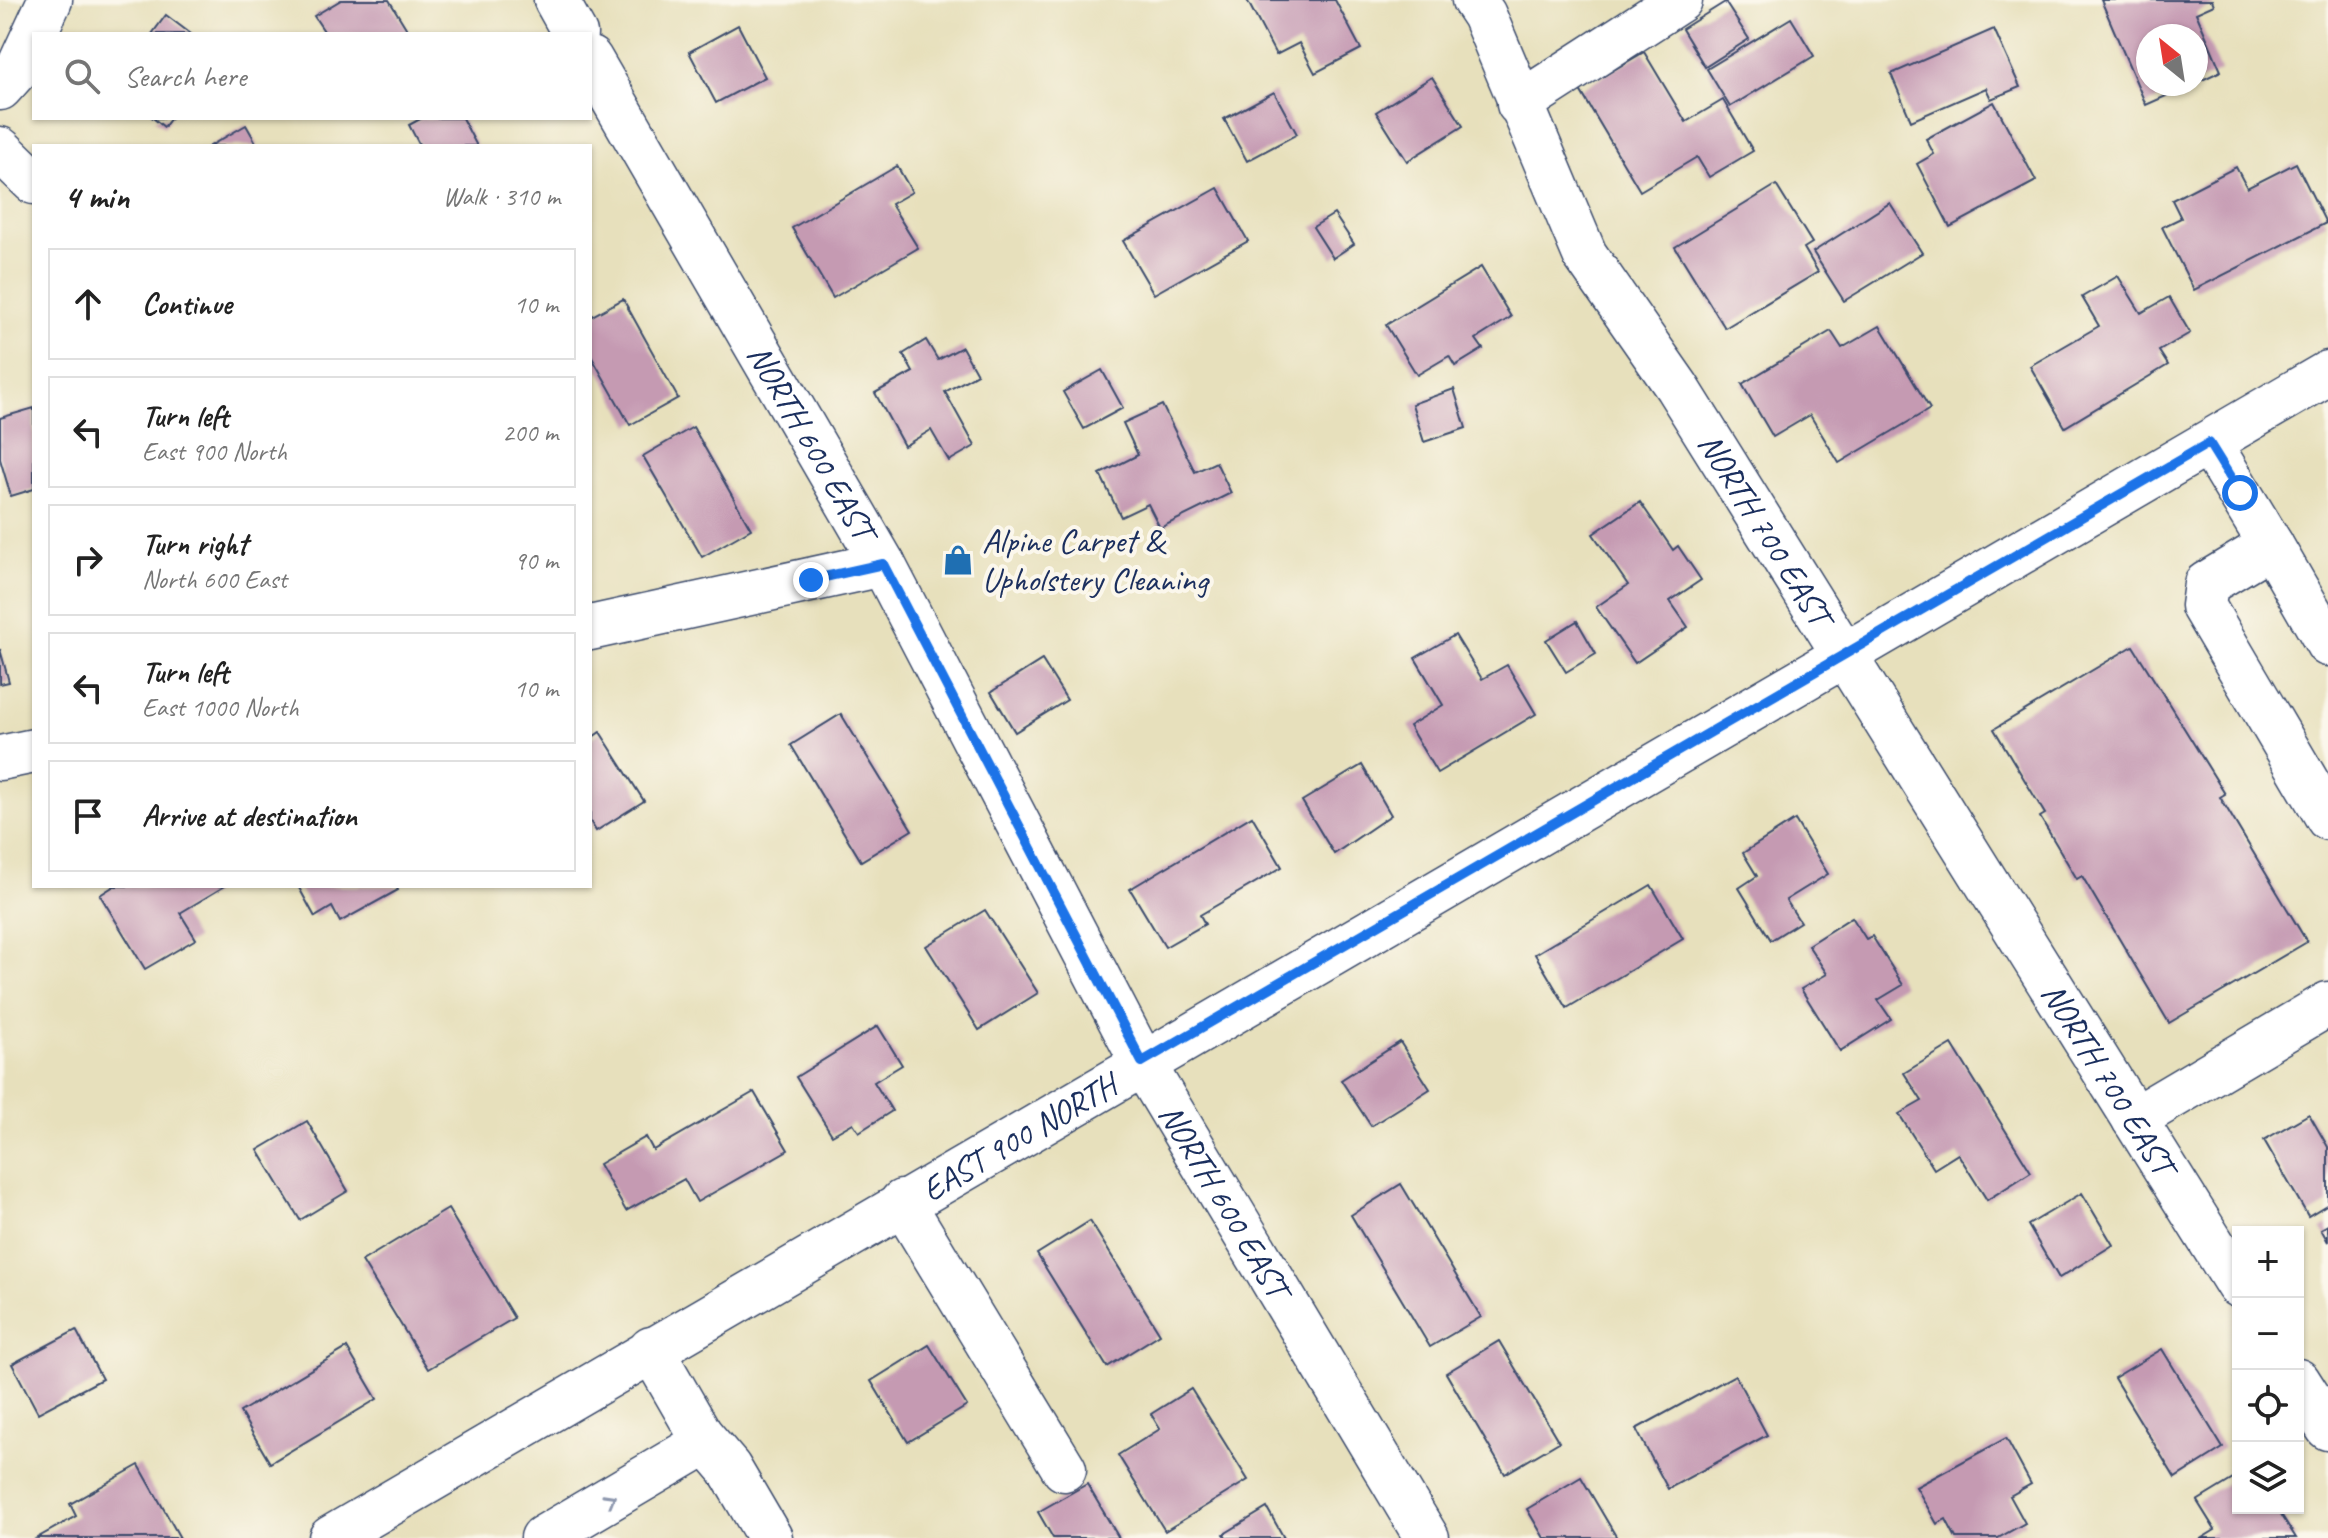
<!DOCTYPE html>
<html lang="en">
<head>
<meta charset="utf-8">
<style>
  body { margin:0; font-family:Caveat,sans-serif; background:#f6f6f6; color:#222 }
  .controls { position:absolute; right:24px; bottom:24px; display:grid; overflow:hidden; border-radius:0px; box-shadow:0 2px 6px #0004 }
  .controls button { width:72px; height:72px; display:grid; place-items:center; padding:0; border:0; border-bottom:2px solid #e0e0e0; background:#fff; color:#222; font:40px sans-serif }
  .compass { position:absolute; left:2136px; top:24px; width:72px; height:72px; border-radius:50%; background:#fff; box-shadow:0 2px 6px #0004; rotate:330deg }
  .stop { position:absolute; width:24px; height:24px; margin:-18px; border:6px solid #1a73e8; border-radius:50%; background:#fff }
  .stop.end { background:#1a73e8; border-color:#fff; box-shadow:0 2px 8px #0008 }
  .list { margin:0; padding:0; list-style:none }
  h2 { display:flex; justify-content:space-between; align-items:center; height:104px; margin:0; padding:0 32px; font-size:34px }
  h2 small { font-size:26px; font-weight:400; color:#767676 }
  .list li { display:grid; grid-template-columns:52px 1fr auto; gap:24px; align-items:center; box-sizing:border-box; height:112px; margin:0 16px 16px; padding:0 16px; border:2px solid #e0e0e0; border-radius:0px }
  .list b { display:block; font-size:30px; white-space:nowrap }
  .list p { margin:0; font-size:26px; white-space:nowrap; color:#767676 }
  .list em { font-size:26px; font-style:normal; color:#767676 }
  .icon { flex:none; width:44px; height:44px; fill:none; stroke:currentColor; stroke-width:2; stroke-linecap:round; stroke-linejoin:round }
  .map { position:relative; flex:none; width:2328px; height:1538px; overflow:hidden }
  .search { position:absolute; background:#fff; box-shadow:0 2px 6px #0004; left:32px; top:32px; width:560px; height:88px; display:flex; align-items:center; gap:20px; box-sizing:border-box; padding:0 28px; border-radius:0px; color:#767676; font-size:30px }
  .panel { position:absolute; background:#fff; box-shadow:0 2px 6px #0004; left:32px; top:144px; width:560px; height:744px; border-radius:0px }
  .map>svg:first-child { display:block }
  .building { fill:#c59ab2 }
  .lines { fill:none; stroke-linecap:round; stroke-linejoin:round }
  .minor-casing { stroke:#3a4a6c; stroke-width:47 }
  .minor { stroke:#fff; stroke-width:44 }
  .oneway { stroke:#8d97ae }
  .route { stroke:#1a73e8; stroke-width:10 }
  .labels { text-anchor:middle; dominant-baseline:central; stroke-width:8; stroke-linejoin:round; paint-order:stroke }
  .street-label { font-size:34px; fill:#1b2f5e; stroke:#fbf7ec }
  .poi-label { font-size:34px; fill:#1b2f5e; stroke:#fbf7ec; text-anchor:start }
</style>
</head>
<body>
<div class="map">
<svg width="2328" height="1538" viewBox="0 0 2328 1538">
  <rect width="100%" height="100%" fill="#fbf7ec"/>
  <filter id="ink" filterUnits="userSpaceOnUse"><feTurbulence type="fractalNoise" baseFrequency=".0125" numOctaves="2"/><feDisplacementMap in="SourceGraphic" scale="16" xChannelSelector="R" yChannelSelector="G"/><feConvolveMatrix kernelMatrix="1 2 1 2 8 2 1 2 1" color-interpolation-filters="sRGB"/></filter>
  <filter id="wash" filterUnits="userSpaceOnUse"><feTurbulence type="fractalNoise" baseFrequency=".006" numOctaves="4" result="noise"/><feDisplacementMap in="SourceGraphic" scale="32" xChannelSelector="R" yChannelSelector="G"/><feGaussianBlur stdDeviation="1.8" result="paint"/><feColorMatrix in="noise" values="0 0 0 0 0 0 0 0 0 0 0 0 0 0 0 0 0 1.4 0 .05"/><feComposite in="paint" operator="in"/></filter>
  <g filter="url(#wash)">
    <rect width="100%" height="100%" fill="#e7e0bc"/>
    <g id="blocks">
      <!-- building -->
      <g class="building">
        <polygon points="341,0 389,0 408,31 402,34 326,34 314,16"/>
        <polygon points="1247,0 1335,0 1361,49 1315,73 1299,43 1276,55"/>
        <polygon points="2101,0 2212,0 2214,5 2196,13 2221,71 2196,83 2196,36 2148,36 2148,84 2193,84 2146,105"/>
        <polygon points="1725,2 1749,39 1705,67 1682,29"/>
        <polygon points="166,15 191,34 152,34"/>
        <polygon points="1791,18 1814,56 1730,107 1707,69"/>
        <polygon points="738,25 765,77 716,103 689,52"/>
        <polygon points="1994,29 2020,87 1991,99 1986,88 1911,121 1891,74"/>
        <polygon points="1644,52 1686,122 1723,100 1753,151 1709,177 1697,157 1640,191 1580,90"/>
        <polygon points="1432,77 1463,126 1407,161 1376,112"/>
        <polygon points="1274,92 1297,134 1247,161 1224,119"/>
        <polygon points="1994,102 2036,181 1950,227 1917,164 1934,154 1926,139"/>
        <polygon points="153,118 171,118 164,127"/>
        <polygon points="422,118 462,118 477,146 420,146 409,125"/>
        <polygon points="246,125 258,146 210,146"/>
        <polygon points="2296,163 2326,223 2194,290 2162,227 2181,218 2172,200 2236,167 2247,188"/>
        <polygon points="897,166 912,192 891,204 918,248 833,298 792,228"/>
        <polygon points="1776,185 1812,243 1804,248 1818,272 1725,328 1675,247"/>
        <polygon points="1218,188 1248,241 1154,294 1123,241"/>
        <polygon points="1890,203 1922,253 1844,301 1813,252"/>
        <polygon points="1334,214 1354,244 1333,258 1313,227"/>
        <polygon points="1481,267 1511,317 1476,339 1483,349 1455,366 1449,356 1417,375 1386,325"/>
        <polygon points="2118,276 2141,313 2169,297 2190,333 2159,351 2168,365 2065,427 2030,366 2099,326 2082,297"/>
        <polygon points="623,299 678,398 630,425 590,354 590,317"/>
        <polygon points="1880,326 1930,409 1839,463 1810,415 1773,437 1742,384 1831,331 1842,348"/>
        <polygon points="926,340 938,360 962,347 977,374 945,392 975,446 949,461 931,430 904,446 875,393 913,372 903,354"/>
        <polygon points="1102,370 1123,408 1084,429 1063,392"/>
        <polygon points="1454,389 1466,428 1424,442 1412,404"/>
        <polygon points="1162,405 1195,472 1216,462 1231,493 1160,528 1148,504 1121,517 1100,474 1138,455 1123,423"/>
        <polygon points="34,408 34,489 11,496 0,459 0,418"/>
        <polygon points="693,427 751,529 702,557 643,456"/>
        <polygon points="1640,502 1673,550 1678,546 1701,580 1670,601 1688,627 1635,663 1596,607 1628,585 1593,534"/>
        <polygon points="1577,621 1596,654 1566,672 1546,640"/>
        <polygon points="1455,635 1482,679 1507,665 1536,714 1437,773 1409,726 1443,705 1415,658"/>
        <polygon points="2133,646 2225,794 2220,797 2307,942 2169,1023 2082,876 2077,879 2040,817 2045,814 1994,729"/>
        <polygon points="0,649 9,682 0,684"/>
        <polygon points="1042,660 1067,700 1015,732 991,692"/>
        <polygon points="841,714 912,830 861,861 791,745"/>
        <polygon points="600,732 644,801 596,831 590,821 590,739"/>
        <polygon points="1362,765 1391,815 1334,854 1302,801"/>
        <polygon points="1252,816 1282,867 1200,915 1205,924 1165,947 1130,889"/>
        <polygon points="1795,820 1828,874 1786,900 1800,922 1771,940 1739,888 1757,876 1743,853"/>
        <polygon points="1651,885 1683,939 1567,1008 1535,954"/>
        <polygon points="114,886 225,886 180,913 196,939 145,969 100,895"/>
        <polygon points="298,886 396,886 398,890 340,922 332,907 315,917"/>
        <polygon points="985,910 1038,993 979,1030 926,946"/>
        <polygon points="1852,917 1866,939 1872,936 1903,985 1878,1000 1891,1019 1840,1051 1801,989 1827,974 1808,945"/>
        <polygon points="878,1026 902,1065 874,1082 892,1111 859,1132 853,1123 832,1135 796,1077"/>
        <polygon points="1400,1042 1430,1089 1371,1126 1341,1080"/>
        <polygon points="1952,1044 2031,1172 1987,1200 1958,1154 1934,1169 1899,1114 1922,1101 1904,1073"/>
        <polygon points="754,1092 788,1150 697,1202 684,1179 626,1211 599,1164 646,1137 653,1150"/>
        <polygon points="2309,1114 2328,1147 2328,1204 2308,1216 2264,1140"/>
        <polygon points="307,1121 348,1191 300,1220 258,1150"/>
        <polygon points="1401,1184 1481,1317 1430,1347 1351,1215"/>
        <polygon points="2082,1193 2113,1245 2059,1278 2028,1225"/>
        <polygon points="448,1209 514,1318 428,1369 362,1261"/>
        <polygon points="1090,1221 1160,1334 1107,1367 1037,1254"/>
        <polygon points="2328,1225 2328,1242 2321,1229"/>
        <polygon points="76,1330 102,1379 38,1413 12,1364"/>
        <polygon points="1499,1341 1559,1442 1505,1474 1446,1373"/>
        <polygon points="929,1345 967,1406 908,1442 871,1381"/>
        <polygon points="347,1348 377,1399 270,1463 240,1412"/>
        <polygon points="2162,1349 2223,1448 2175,1478 2114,1378"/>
        <polygon points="1735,1375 1767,1435 1668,1489 1636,1429"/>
        <polygon points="1191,1389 1248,1480 1165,1531 1118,1455 1160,1429 1151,1414"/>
        <polygon points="2006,1438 2031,1484 2010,1496 2025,1523 1998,1538 1956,1538 1946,1519 1937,1524 1916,1487"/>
        <polygon points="139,1465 180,1538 37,1538 76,1516 70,1504"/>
        <polygon points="2238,1476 2238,1508 2277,1508 2296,1538 2202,1538 2215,1530 2197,1501"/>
        <polygon points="1581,1477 1617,1538 1544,1538 1527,1509"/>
        <polygon points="1087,1484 1119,1538 1053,1538 1038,1512"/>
        <polygon points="1267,1508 1284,1538 1227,1538 1224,1534"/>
      </g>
    </g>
  </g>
  <g filter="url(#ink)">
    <use href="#blocks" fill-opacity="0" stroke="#3a4a6c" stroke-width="2"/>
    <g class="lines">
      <!-- minor casing -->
      <g class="minor-casing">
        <g id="minor">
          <polyline points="556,0 575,34"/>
          <path id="s1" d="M1474,0L1484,15L1585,255L1677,387L2238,1285"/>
          <path id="s2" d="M590,59L883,564L1142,1062L1427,1538"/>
          <polyline points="0,88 19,67 50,0"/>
          <polyline points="1519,104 1680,0"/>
          <polyline points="0,149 34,182"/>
          <polyline points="2209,443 2271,545 2206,584 2203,606 2328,818"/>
          <polyline points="2271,545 2328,644"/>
          <polyline points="590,628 883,564"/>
          <polyline points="0,758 34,751"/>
          <polyline points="2134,1119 2328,1004"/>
          <polyline points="902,1202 1064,1469"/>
          <polyline points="651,1349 700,1434 729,1468 770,1538"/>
          <polyline points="2298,1381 2328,1428"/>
          <path id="s3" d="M331,1538L2328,373"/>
          <polyline points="543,1538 692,1450 700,1434"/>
        </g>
      </g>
      <!-- minor -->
      <use href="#minor" class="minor"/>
    </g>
    <!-- one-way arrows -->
    <defs><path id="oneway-chevron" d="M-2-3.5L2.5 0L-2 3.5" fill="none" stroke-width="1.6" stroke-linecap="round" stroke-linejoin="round" transform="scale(2)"/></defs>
    <use class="oneway" href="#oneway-chevron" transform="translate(610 1499) rotate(-30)"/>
  </g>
  <g class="lines" filter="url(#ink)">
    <!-- route -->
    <polyline class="route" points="811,580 883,564 1142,1062 2209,443 2240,493"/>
  </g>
  <!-- icons -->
  <defs>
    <g id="shop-bare" transform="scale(2.4)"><path d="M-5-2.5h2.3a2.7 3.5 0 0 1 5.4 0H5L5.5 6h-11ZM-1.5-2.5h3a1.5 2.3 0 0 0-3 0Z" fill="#1f6fb2" stroke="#fbf7ec" stroke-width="2.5" paint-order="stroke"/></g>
  </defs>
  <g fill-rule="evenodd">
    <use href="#shop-bare" x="958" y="560"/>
  </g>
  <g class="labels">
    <!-- street labels -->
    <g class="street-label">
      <text stroke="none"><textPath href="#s2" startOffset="442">NORTH 600 EAST</textPath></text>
      <text stroke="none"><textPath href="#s1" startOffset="606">NORTH 700 EAST</textPath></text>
      <text stroke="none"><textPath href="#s1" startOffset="1254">NORTH 700 EAST</textPath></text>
      <text stroke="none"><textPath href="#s3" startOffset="796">EAST 900 NORTH</textPath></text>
      <text stroke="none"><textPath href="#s2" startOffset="1306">NORTH 600 EAST</textPath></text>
    </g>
    <!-- poi labels -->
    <g class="poi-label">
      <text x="982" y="540">Alpine Carpet &amp;<tspan x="982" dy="39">Upholstery Cleaning</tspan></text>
    </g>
  </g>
</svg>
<div class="controls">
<button>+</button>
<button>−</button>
<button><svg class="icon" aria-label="locate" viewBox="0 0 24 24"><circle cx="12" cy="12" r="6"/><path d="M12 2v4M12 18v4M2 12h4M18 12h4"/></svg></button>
<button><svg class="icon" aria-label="layers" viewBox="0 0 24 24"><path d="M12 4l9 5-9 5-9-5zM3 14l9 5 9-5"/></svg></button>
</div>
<svg class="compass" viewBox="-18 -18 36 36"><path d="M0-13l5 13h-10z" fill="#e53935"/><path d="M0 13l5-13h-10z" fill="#767676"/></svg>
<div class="stop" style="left:2240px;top:493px"></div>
<div class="stop end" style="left:811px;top:580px"></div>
<div class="search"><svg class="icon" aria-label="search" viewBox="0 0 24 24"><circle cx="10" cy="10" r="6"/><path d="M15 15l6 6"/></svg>Search here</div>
<section class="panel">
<h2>4 min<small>Walk · 310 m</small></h2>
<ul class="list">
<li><svg class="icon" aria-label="ahead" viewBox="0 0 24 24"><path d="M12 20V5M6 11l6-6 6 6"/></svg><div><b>Continue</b></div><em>10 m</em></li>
<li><svg class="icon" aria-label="left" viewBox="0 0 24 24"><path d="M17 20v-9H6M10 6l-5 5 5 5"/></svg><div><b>Turn left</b><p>East 900 North</p></div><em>200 m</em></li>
<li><svg class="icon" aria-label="right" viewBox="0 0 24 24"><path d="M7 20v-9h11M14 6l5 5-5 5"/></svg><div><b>Turn right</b><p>North 600 East</p></div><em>90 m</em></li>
<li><svg class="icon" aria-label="left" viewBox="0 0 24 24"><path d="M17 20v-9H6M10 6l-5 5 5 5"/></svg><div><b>Turn left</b><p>East 1000 North</p></div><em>10 m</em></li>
<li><svg class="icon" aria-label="arrive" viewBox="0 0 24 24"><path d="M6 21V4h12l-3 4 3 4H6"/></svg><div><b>Arrive at destination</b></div></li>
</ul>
</section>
</div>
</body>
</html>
